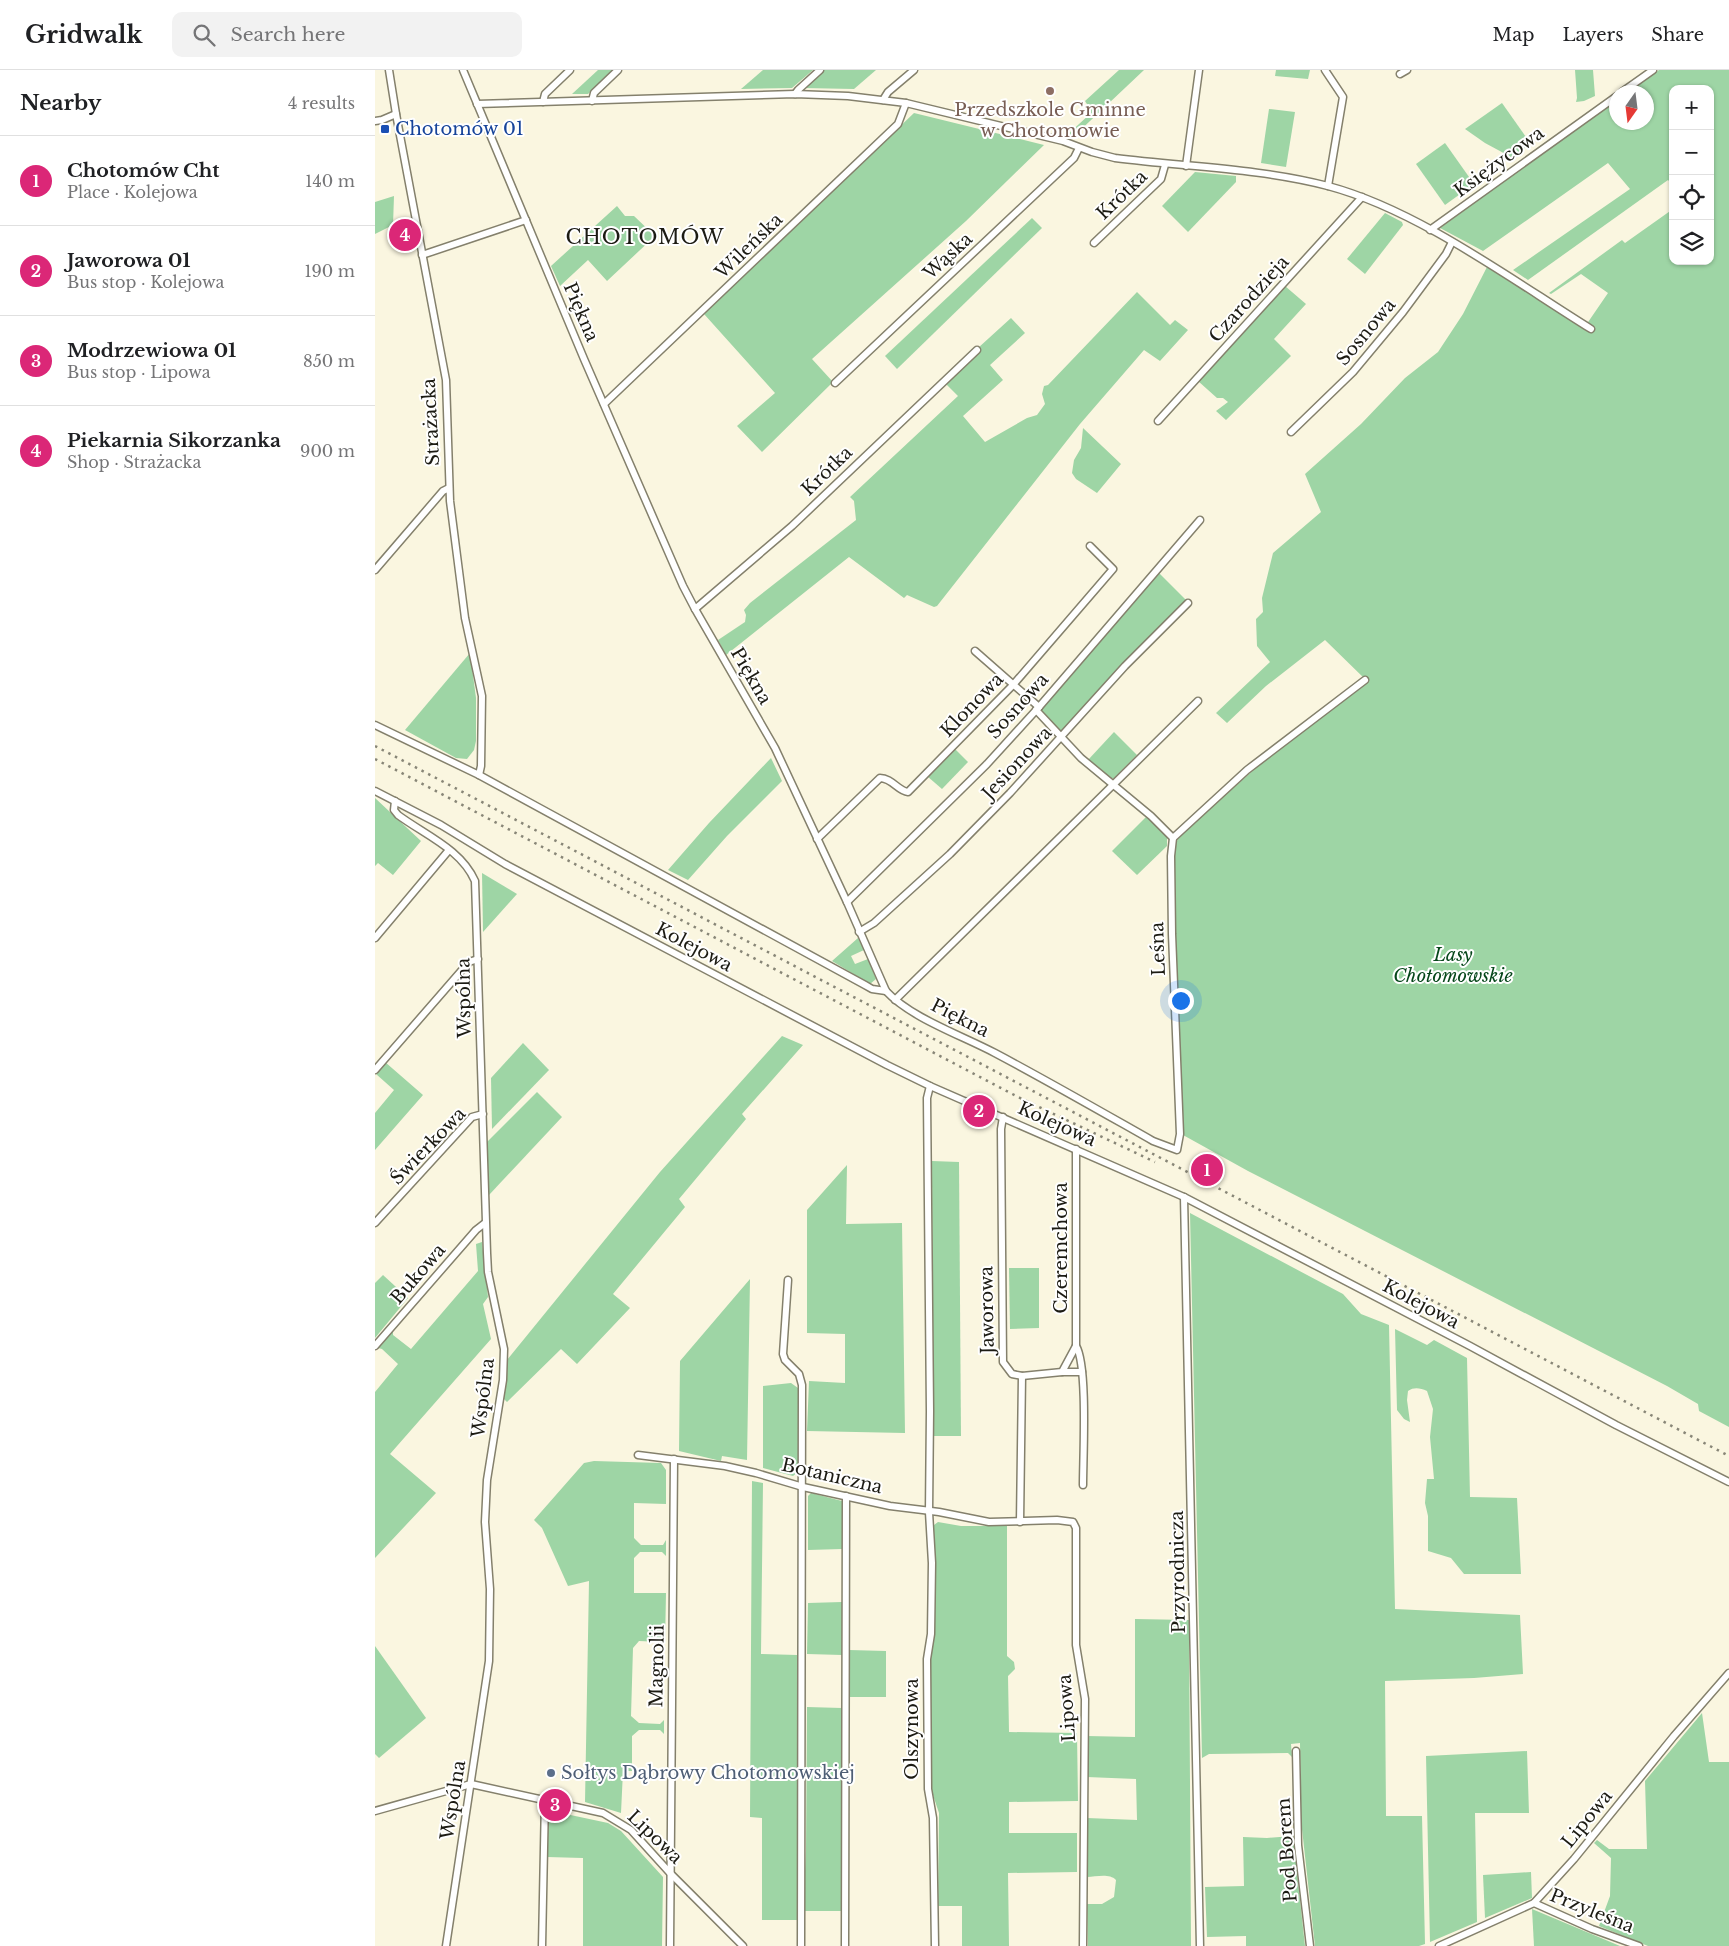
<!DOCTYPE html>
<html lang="en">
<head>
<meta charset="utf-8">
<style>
  body { margin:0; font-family:"Libre Baskerville",serif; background:#f2f2f2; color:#202124 }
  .controls { position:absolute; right:15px; top:15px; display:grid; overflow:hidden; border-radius:10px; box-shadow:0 1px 4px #0004 }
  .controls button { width:45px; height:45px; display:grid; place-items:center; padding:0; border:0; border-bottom:1px solid #e0e0e0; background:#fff; color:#202124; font:25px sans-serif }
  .compass { position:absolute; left:1234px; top:15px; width:45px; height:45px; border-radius:50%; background:#fff; box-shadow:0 1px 4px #0004; rotate:194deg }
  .you { position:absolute; left:805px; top:930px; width:18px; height:18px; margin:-12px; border:4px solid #fff; border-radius:50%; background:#1a73e8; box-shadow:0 0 0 8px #1a73e833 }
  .badge { display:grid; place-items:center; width:32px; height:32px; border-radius:50%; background:#db2777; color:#fff; font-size:16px; font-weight:700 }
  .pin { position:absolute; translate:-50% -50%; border:2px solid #fff; box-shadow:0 1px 5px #0006 }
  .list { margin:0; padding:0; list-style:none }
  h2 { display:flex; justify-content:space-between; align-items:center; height:65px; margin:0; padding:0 20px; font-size:21px }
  h2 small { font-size:16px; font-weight:400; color:#757577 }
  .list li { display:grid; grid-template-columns:32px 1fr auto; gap:15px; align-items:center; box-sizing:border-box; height:90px; padding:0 20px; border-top:1px solid #e0e0e0 }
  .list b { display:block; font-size:19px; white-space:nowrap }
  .list p { margin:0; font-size:16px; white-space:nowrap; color:#757577 }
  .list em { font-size:16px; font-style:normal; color:#757577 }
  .icon { flex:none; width:28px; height:28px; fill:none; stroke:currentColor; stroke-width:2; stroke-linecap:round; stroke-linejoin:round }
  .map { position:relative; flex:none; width:1354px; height:1876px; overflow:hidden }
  header { display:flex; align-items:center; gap:30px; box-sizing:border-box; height:70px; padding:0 25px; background:#fff; border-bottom:1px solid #e0e0e0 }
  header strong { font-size:24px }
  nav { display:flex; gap:28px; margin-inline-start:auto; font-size:18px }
  .search { width:350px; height:45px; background:#f2f2f2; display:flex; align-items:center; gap:12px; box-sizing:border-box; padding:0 18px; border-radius:10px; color:#757577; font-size:19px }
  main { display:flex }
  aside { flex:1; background:#fff }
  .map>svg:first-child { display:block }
  .green { fill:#9ed5a5 }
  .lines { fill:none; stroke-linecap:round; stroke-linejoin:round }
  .street-casing { stroke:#84806c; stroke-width:9 }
  .street { stroke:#fff; stroke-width:6 }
  .rail { stroke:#888677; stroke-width:2.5; stroke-dasharray:2.5 5; stroke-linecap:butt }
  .education-dot { fill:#8d6e63; stroke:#fff; stroke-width:2 }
  .transit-dot { fill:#1a4fb4; stroke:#fff; stroke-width:2 }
  .service-dot { fill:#5c6f8a; stroke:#fff; stroke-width:2 }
  .labels { text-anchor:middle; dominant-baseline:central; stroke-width:4; stroke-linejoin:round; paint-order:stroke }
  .education-label { font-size:18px; fill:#785e54; stroke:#fff }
  .transit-label { font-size:18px; fill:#164399; stroke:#fff; text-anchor:start }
  .street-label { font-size:18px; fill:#1c1b13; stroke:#fff }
  .park-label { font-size:18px; font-style:italic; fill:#06471a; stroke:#fff }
  .service-label { font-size:18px; fill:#4e5e75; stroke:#fff; text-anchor:start }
  .quarter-label { font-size:20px; letter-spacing:1px; fill:#1c1b13; stroke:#fff }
</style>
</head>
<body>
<header>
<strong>Gridwalk</strong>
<div class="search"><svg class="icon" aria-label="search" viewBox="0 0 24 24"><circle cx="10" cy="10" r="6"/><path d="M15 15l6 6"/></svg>Search here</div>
<nav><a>Map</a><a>Layers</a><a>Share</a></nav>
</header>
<main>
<aside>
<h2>Nearby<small>4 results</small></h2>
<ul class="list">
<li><span class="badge">1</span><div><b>Chotomów Cht</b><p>Place · Kolejowa</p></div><em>140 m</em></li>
<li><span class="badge">2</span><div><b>Jaworowa 01</b><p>Bus stop · Kolejowa</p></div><em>190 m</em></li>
<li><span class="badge">3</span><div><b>Modrzewiowa 01</b><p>Bus stop · Lipowa</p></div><em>850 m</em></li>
<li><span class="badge">4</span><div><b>Piekarnia Sikorzanka</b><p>Shop · Strażacka</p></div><em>900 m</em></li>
</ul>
</aside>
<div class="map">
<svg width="1354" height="1876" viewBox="0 0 1354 1876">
  <rect width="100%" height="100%" fill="#faf6e0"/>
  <!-- green -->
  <g class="green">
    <polygon points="223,0 239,0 213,24 197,24"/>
    <polygon points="388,0 438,0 417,18 366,19"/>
    <polygon points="449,0 501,0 479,19 428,18"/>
    <polygon points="744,0 769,0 697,68 692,65 715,44 715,39 710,31"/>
    <polygon points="901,0 935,0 933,9 900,6"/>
    <polygon points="1200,0 1218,0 1220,26 1209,31 1201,32 1202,28"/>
    <polygon points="1284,0 1354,0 1354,1357 1324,1341 1323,1334 1292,1316 873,1101 808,1065 798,790 800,775 805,765 882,697 992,611 950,570 891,616 852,653 841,643 895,592 882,576 881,549 888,542 887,528 898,483 946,442 930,404 986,354 1030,308 1063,282 1088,244 1112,197 1209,258 1233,223 1206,204 1176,224 1174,223 1247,170 1250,173 1298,139 1298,191 1335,191 1335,19 1298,19 1298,115 1293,110 1153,210 1138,200 1255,119 1233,93 1108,181 1065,158 1241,30 1242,52 1272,52 1272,22 1252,22"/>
    <polygon points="1127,33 1156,74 1136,87 1110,73 1090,59"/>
    <polygon points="894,39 920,42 911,97 886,93"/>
    <polygon points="539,43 669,75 591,151 437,289 458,312 387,382 362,356 400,323 329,244"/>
    <polygon points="1070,73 1099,114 1070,135 1041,94"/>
    <polygon points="820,102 861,106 861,112 813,162 787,136"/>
    <polygon points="19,126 18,155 0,164 0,132"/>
    <polygon points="242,136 250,146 259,146 280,166 232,211 213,190 185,216 176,196"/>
    <polygon points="1010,143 1027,152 1028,155 990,204 972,189"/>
    <polygon points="657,148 667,158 522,299 510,286"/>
    <polygon points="910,216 931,234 899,269 916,286 851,350 841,341 853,332 848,328 842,328 823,311"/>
    <polygon points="762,222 795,255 800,250 813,260 785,291 769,280 705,354 562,536 559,537 532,525 529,528 474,487 351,585 343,570 370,552 371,545 369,540 375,533 481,450 479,431 475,427 583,326 569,312 605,281 603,278 636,248 650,263 615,295 628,310 588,346 610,372 652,348 662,345 670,334 667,324 669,316 673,315"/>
    <polygon points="708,358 746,394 722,423 701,409 697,403 699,390 706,378"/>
    <polygon points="783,502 812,531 686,663 664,640"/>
    <polygon points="95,583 101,628 101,671 99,680 92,689 81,688 30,660"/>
    <polygon points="739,662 762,685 739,708 734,708 713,690"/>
    <polygon points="579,678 593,692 567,719 552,706"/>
    <polygon points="396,688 407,711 352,766 313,810 293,800 334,753"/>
    <polygon points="0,728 46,771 18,805 3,793 0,796"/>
    <polygon points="772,746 792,765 792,776 762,805 737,781"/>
    <polygon points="107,803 142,824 108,862"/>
    <polygon points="483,868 489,880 476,886 480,894 493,889 501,909 495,914 457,891"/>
    <polygon points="407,966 428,975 367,1044 371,1049 304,1129 310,1137 238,1224 255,1238 202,1294 186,1279 132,1332 129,1329 132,1290 285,1102"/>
    <polygon points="148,973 174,1000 117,1059 116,1008"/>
    <polygon points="10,992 48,1025 0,1080 0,1043 19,1020 1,1004"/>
    <polygon points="162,1022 187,1047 114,1125 111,1073"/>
    <polygon points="557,1091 584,1092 586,1366 558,1366"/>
    <polygon points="472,1095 471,1154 527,1153 530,1363 432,1361 434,1311 470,1313 470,1264 432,1263 432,1140"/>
    <polygon points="815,1143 968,1224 986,1244 1014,1255 1020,1539 1145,1545 1148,1604 1099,1608 1010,1611 1011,1746 1047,1746 1050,1874 1044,1876 940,1876 926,1750 925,1673 916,1674 917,1687 913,1683 834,1684 827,1688"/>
    <polygon points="107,1172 113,1227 108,1234 116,1269 15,1384 61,1423 0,1488 0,1322 23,1294 7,1279 3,1278 18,1261 18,1265 36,1279 103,1201 101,1174"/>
    <polygon points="634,1198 664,1198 664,1258 635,1259"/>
    <polygon points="8,1205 33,1228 0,1268 0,1213"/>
    <polygon points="375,1209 372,1390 347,1386 346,1391 304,1381 305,1291"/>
    <path d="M1020,1259L1052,1275L1059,1270L1092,1288L1095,1427L1142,1428L1146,1504H1089L1076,1488L1053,1481V1446L1050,1433L1052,1409H1059L1055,1367L1058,1339L1052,1321C1045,1318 1039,1317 1033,1321L1032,1330L1035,1352L1029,1349L1022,1340Z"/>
    <polygon points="416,1313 423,1318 423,1402 418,1406 388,1398 388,1316"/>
    <polygon points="219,1391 286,1393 291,1400 291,1434 259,1433 259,1468 266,1475 288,1475 291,1470 291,1486 287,1482 265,1482 259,1488 259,1523 291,1523 290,1574 286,1572 264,1571 258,1578 256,1646 264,1653 285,1654 289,1650 289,1664 285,1660 264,1660 257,1666 257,1701 248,1701 246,1743 210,1732 214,1511 193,1516 167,1458 159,1450 209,1393"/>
    <polygon points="377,1411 388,1413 386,1584 422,1585 422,1850 387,1850 387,1748 375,1747"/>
    <polygon points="436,1423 467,1431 467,1479 433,1480 433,1426"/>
    <polygon points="563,1452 586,1456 632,1456 632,1586 639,1592 640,1599 633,1606 634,1662 702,1663 703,1731 634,1732 634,1763 702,1763 702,1802 633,1803 634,1876 587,1876 587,1836 563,1836 564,1743 555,1716 555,1583 560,1560 559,1455"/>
    <polygon points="467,1532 467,1585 432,1584 433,1533"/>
    <path d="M760,1549L814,1550L816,1876H713L712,1834H727L739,1827L741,1810C734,1803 721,1807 712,1807V1748L762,1750L761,1709L712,1707V1666L760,1667Z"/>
    <polygon points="0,1576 51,1648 4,1688 0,1684"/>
    <polygon points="474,1580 511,1581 511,1627 474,1627"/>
    <polygon points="432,1637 467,1638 466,1841 428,1841 431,1781"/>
    <polygon points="1327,1643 1334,1692 1354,1692 1354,1876 1273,1876 1224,1856 1235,1826 1236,1788 1219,1773 1222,1770 1234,1779 1272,1779 1270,1711"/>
    <polygon points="1152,1681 1154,1743 1100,1743 1102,1852 1055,1872 1051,1686"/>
    <polygon points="172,1740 233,1753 246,1761 288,1807 287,1876 208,1876 208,1788 172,1787"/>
    <polygon points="918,1766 930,1876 871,1876 871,1866 832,1867 830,1817 869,1816 868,1767 892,1768"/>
    <polygon points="1156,1802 1157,1828 1110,1848 1108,1805"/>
    <polygon points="1157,1839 1245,1876 1159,1876"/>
  </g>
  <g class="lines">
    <!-- street casing -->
    <g class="street-casing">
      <g id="street">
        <polyline points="14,0 21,44 71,310 75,431 90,548 107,626 106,696 104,705"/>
        <path d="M88,0L209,289L308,516L320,539L400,678L472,832L511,921C536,948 586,965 620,983C673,1011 725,1041 778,1071L802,1080L805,1064L797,864L796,786L798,768L776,746L706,688L661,640"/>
        <polyline points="950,0 968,27 953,116"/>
        <polyline points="1025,4 1032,0"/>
        <polyline points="1247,22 1278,0"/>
        <polyline points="420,24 423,20 445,0"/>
        <polyline points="508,30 513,22 539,0"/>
        <polyline points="217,31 219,23 243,0"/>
        <polyline points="168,32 170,24 195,0"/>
        <path d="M102,34L420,24L473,26L531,33L688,71L717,82L740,88C810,97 884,98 953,116C1043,140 1137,210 1216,259"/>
        <polyline points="0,51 7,50 21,44"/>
        <polyline points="811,96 824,0"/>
        <polyline points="1055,160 1242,26"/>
        <polyline points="719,173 786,109 790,95"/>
        <polyline points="47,185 151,150"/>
        <polyline points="460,313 699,88 704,78"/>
        <polyline points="229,334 523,54 531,33"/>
        <polyline points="783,351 987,127"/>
        <polyline points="916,362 978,302 1028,242 1071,184 1077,172"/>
        <polyline points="0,500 68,421 74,418"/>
        <polyline points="320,539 417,456 602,280"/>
        <polyline points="600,581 664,637"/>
        <polyline points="0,655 104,705 490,915 497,919 511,921"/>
        <polyline points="0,721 66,755 130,794 512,995 555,1016 809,1127 1095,1276 1241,1355 1354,1412"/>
        <path d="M20,731L19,740L23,745C50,765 86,779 100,811L112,1183L113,1202L129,1279L128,1310L112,1410L110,1452L115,1519L114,1591L71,1876"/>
        <polyline points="798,768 872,700 990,610"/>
        <path d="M442,769L505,708C517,708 523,721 533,722L638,615L738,499L715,476"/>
        <polyline points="472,832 612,694 664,637 825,450"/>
        <polyline points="484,862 499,853 575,784 635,723 750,596 813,533"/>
        <polyline points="0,868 74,780"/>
        <polyline points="520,930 823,631"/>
        <polyline points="0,1000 94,892 103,889"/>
        <polyline points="555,1016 552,1028 555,1341 554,1442 557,1493 556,1564 552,1589 553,1719 558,1748 560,1876"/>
        <polyline points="628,1047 626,1059 628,1292 637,1304 647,1306 645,1452"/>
        <path d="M701,1079V1276C713,1295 708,1388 708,1415"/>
        <polyline points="809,1127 825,1876"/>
        <polyline points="0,1153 97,1047 108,1044"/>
        <polyline points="413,1210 408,1284 410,1290 424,1304 427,1315 426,1876"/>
        <polyline points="0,1276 101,1160 110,1153"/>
        <polyline points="687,1302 707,1302"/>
        <polyline points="647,1306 687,1302 701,1276"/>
        <polyline points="263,1385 350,1396 381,1403 428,1417 515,1436 564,1442 614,1452 682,1450 698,1452 701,1458 701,1575 710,1629 708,1876"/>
        <polyline points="921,1681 923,1775 935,1876"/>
        <polyline points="0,1741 96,1714 228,1743 256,1760 295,1803 368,1876"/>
        <polyline points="1159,1833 1217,1859 1264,1876"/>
        <polyline points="167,1876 170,1729"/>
        <polyline points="295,1876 299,1389"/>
        <polyline points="470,1876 471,1426"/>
        <polyline points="1064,1876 1159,1833 1199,1789 1299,1666 1354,1603"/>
      </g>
    </g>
    <!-- street -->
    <use href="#street" class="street"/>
    <!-- rail -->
    <g class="rail">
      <polyline points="0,676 1354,1386"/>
      <polyline points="0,689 643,1027 780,1092"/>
    </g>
  </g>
  <!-- markers -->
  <circle class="education-dot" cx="675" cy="21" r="5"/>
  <rect class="transit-dot" x="5" y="54" width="10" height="10" rx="2.5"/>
  <circle class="service-dot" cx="176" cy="1703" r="5"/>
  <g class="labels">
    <!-- education labels -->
    <g class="education-label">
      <text x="675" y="40">Przedszkole Gminne<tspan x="675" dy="21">w Chotomowie</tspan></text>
    </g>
    <!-- transit labels -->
    <g class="transit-label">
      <text x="20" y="59">Chotomów 01</text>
    </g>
    <!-- street labels -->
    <g class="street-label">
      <text transform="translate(1124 92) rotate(-36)">Księżycowa</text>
      <text transform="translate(747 125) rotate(-44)">Krótka</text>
      <text transform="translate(374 176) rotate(-44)">Wileńska</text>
      <text transform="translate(573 186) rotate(-43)">Wąska</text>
      <text transform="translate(874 229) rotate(-48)">Czarodzieja</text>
      <text transform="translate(206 242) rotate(67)">Piękna</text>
      <text transform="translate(991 262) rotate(-50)">Sosnowa</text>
      <text transform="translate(56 352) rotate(-93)">Strażacka</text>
      <text transform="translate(452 401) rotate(-44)">Krótka</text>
      <text transform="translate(376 606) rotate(60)">Piękna</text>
      <text transform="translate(597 635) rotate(-46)">Klonowa</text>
      <text transform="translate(643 636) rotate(-48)">Sosnowa</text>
      <text transform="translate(642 693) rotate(-47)">Jesionowa</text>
      <text transform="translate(319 877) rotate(28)">Kolejowa</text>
      <text transform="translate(783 879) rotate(-92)">Leśna</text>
      <text transform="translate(89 928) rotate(-91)">Wspólna</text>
      <text transform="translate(585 948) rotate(27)">Piękna</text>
      <text transform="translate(682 1054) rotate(24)">Kolejowa</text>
      <text transform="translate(53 1076) rotate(-46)">Świerkowa</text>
      <text transform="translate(686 1178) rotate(-90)">Czeremchowa</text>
      <text transform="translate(43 1204) rotate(-49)">Bukowa</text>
      <text transform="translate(1046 1234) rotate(28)">Kolejowa</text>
      <text transform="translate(612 1240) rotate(-91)">Jaworowa</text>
      <text transform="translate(108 1328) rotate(-83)">Wspólna</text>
      <text transform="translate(457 1406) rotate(13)">Botaniczna</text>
      <text transform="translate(803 1502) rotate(-91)">Przyrodnicza</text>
      <text transform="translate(282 1596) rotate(-89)">Magnolii</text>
      <text transform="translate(692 1638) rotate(-94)">Lipowa</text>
      <text transform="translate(537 1659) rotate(-90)">Olszynowa</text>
      <text transform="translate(78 1730) rotate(-81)">Wspólna</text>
      <text transform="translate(1212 1749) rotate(-51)">Lipowa</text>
      <text transform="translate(280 1767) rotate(44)">Lipowa</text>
      <text transform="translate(912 1780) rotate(-94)">Pod Borem</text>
      <text transform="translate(1217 1841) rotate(22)">Przyleśna</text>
    </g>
    <!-- park labels -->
    <g class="park-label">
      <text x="1078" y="885">Lasy<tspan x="1078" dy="21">Chotomowskie</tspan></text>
    </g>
    <!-- service labels -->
    <g class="service-label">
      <text x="186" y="1703">Sołtys Dąbrowy Chotomowskiej</text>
    </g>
    <!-- quarter labels -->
    <g class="quarter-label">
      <text x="270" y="167">CHOTOMÓW</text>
    </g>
  </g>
</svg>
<div class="controls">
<button>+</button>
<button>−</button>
<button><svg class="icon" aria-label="locate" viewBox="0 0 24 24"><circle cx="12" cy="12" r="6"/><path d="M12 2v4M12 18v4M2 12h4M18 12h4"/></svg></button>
<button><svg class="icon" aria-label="layers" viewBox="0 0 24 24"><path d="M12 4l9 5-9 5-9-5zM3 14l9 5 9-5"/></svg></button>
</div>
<svg class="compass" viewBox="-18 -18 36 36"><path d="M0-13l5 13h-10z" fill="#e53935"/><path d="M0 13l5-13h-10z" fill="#757577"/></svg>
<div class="you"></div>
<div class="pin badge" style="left:832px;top:1100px">1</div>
<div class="pin badge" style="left:604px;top:1041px">2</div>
<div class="pin badge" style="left:180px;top:1735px">3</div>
<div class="pin badge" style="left:30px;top:165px">4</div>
</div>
</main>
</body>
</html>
